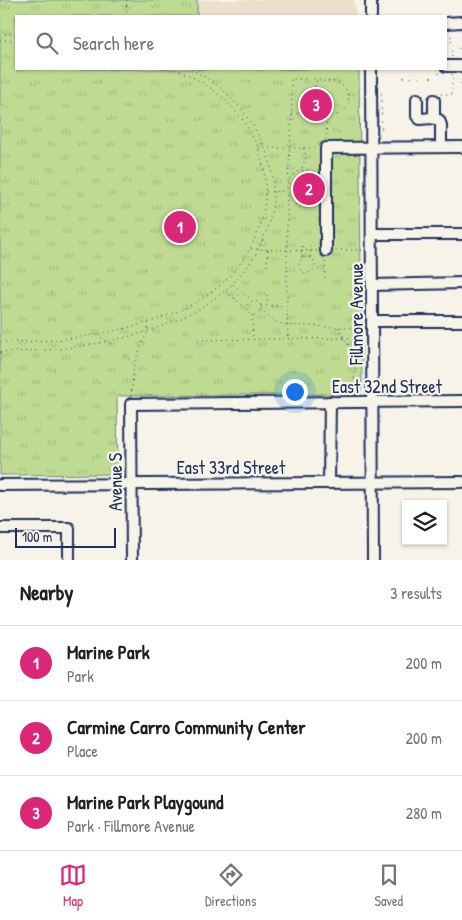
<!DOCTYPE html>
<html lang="en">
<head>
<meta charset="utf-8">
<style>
  body { margin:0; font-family:"Patrick Hand",sans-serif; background:#f6f6f6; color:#202124 }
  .controls { position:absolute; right:15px; bottom:15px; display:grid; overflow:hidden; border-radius:0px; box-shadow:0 1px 4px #0004 }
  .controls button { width:45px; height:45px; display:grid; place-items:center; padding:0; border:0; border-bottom:1px solid #e0e0e0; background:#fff; color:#202124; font:25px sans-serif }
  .scale { position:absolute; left:15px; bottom:12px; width:101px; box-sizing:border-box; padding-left:5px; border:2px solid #1b2f5e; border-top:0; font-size:14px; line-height:18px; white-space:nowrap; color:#1b2f5e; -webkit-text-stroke:4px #f7f3e8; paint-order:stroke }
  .you { position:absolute; left:294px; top:391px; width:18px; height:18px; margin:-12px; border:4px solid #fff; border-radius:50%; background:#1a73e8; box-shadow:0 0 0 8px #1a73e833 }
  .badge { display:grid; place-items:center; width:32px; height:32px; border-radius:50%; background:#db2777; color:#fff; font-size:16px; font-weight:700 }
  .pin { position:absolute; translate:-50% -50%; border:2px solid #fff; box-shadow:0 1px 5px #0006 }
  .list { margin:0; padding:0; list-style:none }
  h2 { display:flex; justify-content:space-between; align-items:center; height:65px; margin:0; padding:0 20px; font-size:21px }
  h2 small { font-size:16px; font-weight:400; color:#757577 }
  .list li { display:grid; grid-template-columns:32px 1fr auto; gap:15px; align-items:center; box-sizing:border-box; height:75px; padding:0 20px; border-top:1px solid #e0e0e0 }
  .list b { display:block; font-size:19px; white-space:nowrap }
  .list p { margin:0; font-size:16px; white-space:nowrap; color:#757577 }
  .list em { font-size:16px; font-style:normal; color:#757577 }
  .icon { flex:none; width:28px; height:28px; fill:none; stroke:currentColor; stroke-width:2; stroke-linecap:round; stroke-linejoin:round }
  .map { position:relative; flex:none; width:462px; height:560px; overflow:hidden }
  .search { position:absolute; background:#fff; box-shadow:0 1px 4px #0004; left:15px; right:15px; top:15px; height:55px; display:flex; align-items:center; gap:12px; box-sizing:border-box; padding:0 18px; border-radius:0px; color:#757577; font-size:19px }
  .sheet { height:290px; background:#fff }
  nav { display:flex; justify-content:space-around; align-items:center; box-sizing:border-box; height:70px; border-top:1px solid #e0e0e0; background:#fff; font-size:14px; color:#757577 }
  nav a { display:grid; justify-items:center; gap:2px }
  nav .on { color:#db2777 }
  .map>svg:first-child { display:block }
  .built { fill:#ecdfcb }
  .park { fill:url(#park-tufts); stroke:#6d8578 }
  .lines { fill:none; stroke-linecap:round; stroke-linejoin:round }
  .minor-casing { stroke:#1b2f5e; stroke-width:14 }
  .path { stroke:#1b2f5e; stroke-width:1; stroke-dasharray:1 4; stroke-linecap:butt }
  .minor { stroke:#f7f3e8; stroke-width:10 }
  .labels { text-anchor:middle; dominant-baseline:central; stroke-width:4.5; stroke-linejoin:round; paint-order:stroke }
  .street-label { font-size:18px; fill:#1b2f5e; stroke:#f7f3e8 }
</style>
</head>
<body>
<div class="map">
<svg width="462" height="560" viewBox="0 0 462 560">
  <defs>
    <pattern id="park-tufts" width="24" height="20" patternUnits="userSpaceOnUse" patternTransform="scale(1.25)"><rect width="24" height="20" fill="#bfdb92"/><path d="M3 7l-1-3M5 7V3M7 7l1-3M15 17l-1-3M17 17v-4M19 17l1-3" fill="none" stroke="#a4bc80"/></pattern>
  </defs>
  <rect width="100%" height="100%" fill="#f7f3e8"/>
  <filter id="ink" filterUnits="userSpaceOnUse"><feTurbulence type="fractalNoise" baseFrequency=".02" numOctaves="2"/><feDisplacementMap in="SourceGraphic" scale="10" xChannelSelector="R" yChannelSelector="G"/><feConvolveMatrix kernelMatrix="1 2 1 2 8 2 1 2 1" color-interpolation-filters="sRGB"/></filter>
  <g filter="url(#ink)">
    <!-- built -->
    <polygon class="built" points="197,0 354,0 356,16 197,16"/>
    <!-- park -->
    <polygon class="park" points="0,0 197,0 197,16 16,16 16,69 359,69 362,386 360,394 117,396 118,474 0,475"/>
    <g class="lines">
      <!-- minor casing -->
      <g class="minor-casing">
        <g id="minor">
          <polyline points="371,0 371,16"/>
          <polyline points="446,23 462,22"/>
          <polyline points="446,66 462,66"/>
          <polyline points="371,69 373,560"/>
          <polyline points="417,99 417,116 420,119 432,118 439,120 441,125 441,147"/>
          <polyline points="434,119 434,100"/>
          <polyline points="372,234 462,234"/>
          <polyline points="326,251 326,148 462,147"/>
          <polyline points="372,285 462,283"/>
          <polyline points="372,321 462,321"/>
          <polyline points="329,483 330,402"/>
          <polyline points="0,485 462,482"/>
          <polyline points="0,528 69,528 69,560"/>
          <polyline points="132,560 131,404 462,401"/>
        </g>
      </g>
      <!-- path -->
      <g class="path">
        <polyline points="126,16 127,0"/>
        <polyline points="0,34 16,34"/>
        <polyline points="451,36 452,58"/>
        <polyline points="0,40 16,40"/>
        <polyline points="459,48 462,53"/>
        <polyline points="439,73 439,78"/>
        <polyline points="404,78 404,73"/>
        <polyline points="411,78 412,73"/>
        <polyline points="419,78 419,73"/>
        <polyline points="431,78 431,73"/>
        <polyline points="461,84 462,79"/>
        <polyline points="381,94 386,93"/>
        <polyline points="441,94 452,94 452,74"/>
        <polyline points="381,101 386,101"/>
        <polyline points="381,109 386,109"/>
        <path d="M292,114L322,113C309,102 312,94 317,80"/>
        <polyline points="381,114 386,114"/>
        <polyline points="381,121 386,121"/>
        <polyline points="381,128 386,128"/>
        <polyline points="326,140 327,116"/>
        <polyline points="259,148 317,148"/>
        <polyline points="303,148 306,158 302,167 303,172"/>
        <circle cx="306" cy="189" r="19"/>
        <path d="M288,181L292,114L291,79H318C326,85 335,77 344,87C357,102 340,123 322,113"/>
        <polyline points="266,192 286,191"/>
        <polyline points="287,195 287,306 288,338"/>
        <polyline points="302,246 302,257"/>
        <polyline points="251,249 317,251"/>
        <polyline points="336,250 362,250"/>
        <circle cx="307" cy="265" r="8"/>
        <polyline points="310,257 310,246"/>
        <polyline points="267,266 268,250"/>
        <polyline points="325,278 325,259"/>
        <polyline points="233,284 251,300"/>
        <polyline points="226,291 245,308"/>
        <polyline points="267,295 267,305"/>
        <polyline points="235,299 241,293"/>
        <circle cx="254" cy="308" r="7"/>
        <polyline points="261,306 287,306"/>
        <polyline points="260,310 274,321 284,325 363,328"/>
        <polyline points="252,315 253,338"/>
        <path d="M338,327C352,353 367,366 344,393"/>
        <polyline points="97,335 115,346 133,364"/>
        <polyline points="198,340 363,338"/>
        <path d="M0,342C55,342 109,336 161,318C170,314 180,311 189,306C297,249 289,114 175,69"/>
        <path d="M0,352C92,351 235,331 267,228C275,205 276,177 267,154C253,118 226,85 190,69"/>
        <polyline points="354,379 363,389"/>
        <polyline points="131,396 134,364 148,330 148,323"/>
      </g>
      <!-- minor -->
      <use href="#minor" class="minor"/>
    </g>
  </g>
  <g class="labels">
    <!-- street labels -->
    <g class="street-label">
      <text transform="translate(356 314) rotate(-90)">Fillmore Avenue</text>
      <text x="387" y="386">East 32nd Street</text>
      <text x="231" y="467">East 33rd Street</text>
      <text transform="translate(115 482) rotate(-90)">Avenue S</text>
    </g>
  </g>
</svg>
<div class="controls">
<button><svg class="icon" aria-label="layers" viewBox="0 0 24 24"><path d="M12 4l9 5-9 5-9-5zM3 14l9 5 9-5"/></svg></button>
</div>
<div class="scale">100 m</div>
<div class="you"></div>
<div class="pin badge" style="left:180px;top:227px">1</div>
<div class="pin badge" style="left:309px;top:189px">2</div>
<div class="pin badge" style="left:316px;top:105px">3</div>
<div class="search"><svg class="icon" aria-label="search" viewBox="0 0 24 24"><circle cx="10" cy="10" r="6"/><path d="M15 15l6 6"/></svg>Search here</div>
</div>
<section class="sheet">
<h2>Nearby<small>3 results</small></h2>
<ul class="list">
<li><span class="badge">1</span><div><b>Marine Park</b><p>Park</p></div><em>200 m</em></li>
<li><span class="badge">2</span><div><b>Carmine Carro Community Center</b><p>Place</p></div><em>200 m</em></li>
<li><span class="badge">3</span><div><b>Marine Park Playgound</b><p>Park · Fillmore Avenue</p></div><em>280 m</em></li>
</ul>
</section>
<nav>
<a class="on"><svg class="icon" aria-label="map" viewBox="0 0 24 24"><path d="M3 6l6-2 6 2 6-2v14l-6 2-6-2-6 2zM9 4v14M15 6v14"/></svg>Map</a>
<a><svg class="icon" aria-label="directions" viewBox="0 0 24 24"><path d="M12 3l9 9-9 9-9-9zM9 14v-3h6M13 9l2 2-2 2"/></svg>Directions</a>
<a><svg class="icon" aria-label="saved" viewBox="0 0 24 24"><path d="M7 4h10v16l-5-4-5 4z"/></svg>Saved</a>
</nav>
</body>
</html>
